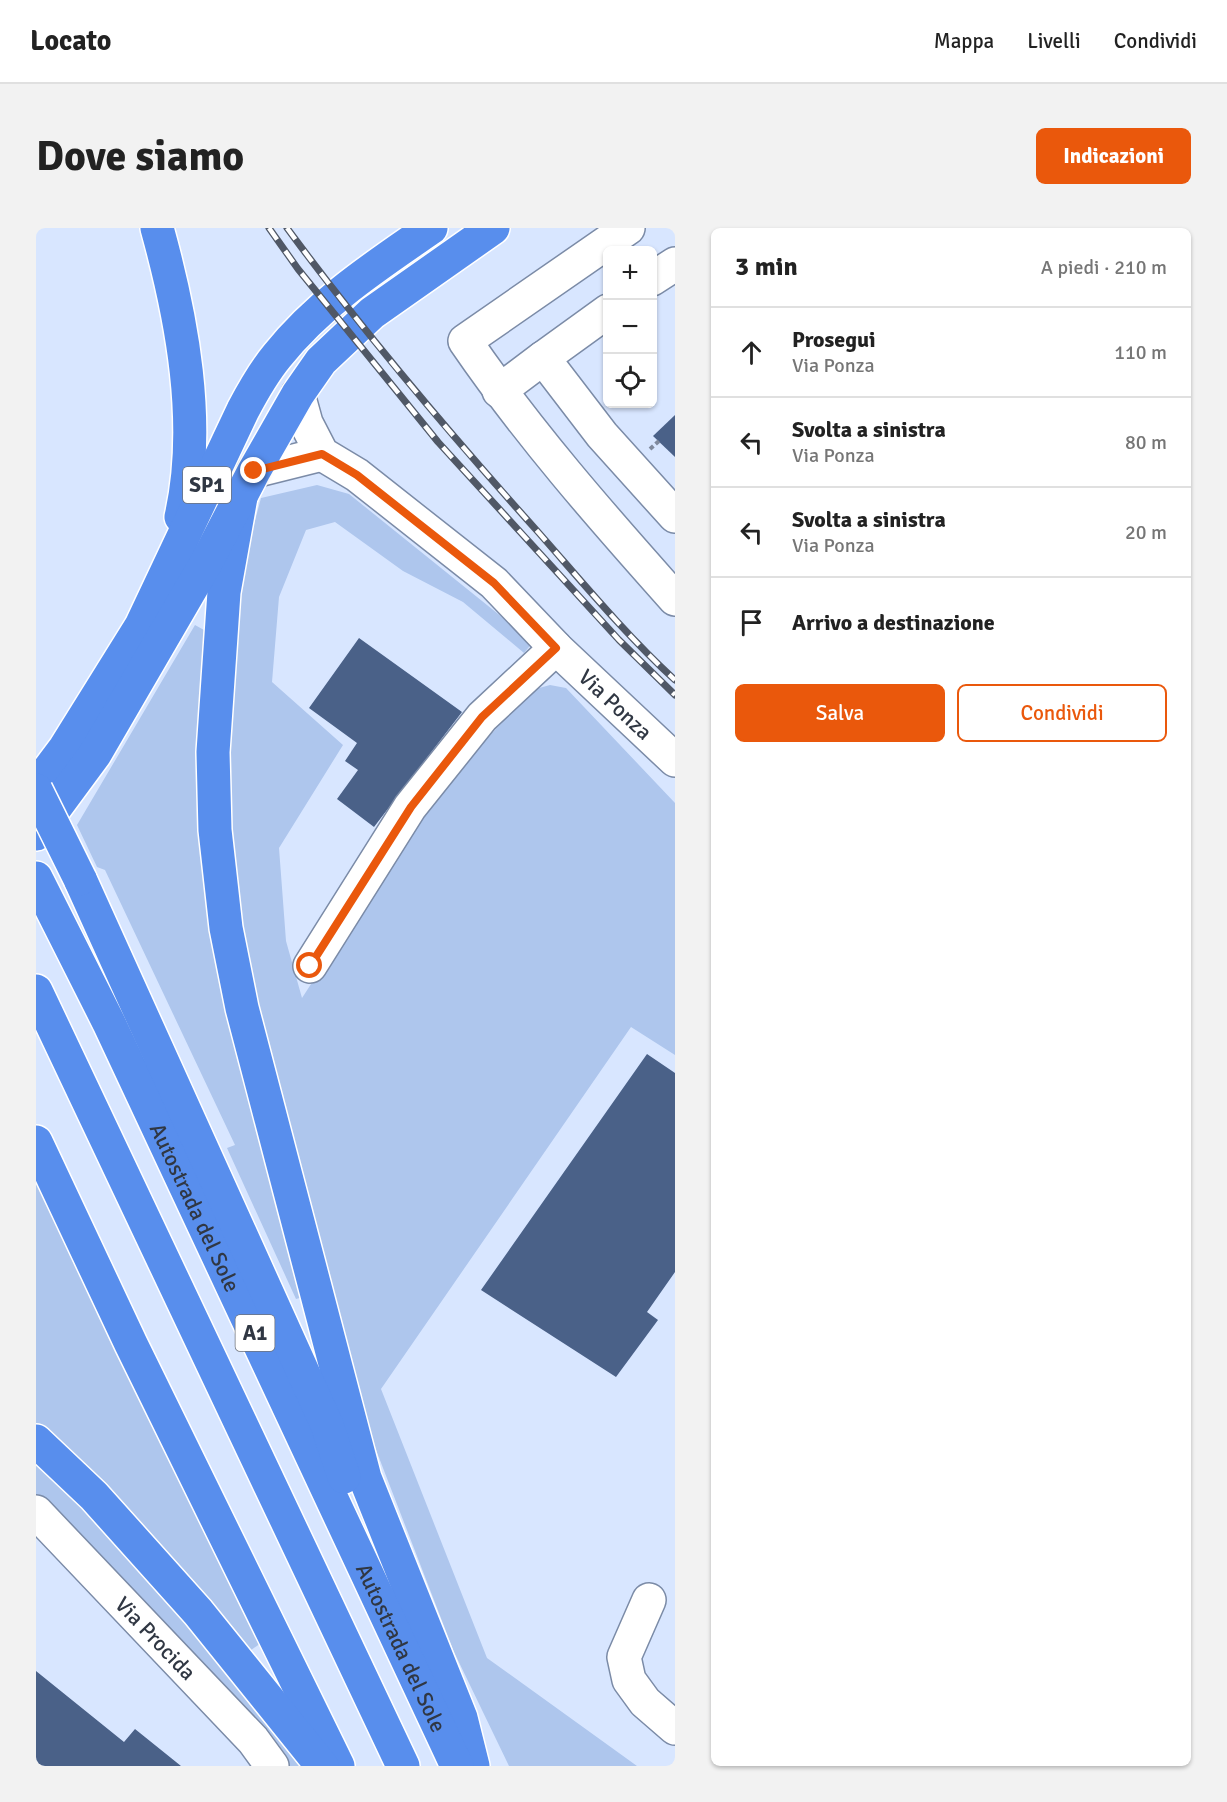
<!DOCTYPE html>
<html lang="it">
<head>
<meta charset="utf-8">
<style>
  body { margin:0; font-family:Signika,sans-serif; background:#f2f2f2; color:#222 }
  .controls { position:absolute; right:18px; top:18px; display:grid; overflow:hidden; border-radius:9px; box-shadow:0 2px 4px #0004 }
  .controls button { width:54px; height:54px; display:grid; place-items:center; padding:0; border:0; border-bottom:2px solid #e0e0e0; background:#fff; color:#222; font:30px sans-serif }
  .stop { position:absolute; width:18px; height:18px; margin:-14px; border:4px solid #ea580c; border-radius:50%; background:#fff }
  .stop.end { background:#ea580c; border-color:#fff; box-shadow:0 2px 6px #0008 }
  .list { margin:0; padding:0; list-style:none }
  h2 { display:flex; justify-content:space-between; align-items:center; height:78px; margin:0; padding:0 24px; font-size:26px }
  h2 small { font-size:20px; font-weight:400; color:#767676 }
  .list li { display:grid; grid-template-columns:39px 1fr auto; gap:18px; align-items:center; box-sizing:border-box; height:90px; padding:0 24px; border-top:2px solid #e0e0e0 }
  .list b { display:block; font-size:22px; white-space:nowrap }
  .list p { margin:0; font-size:20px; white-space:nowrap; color:#767676 }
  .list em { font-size:20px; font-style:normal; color:#767676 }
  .actions { display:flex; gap:12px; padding:18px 24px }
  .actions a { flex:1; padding:14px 0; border:2px solid #ea580c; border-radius:9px; text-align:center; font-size:21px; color:#ea580c }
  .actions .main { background:#ea580c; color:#fff }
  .icon { flex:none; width:33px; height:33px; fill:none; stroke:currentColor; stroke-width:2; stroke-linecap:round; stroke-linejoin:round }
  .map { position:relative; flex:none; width:639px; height:1538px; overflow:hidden; border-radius:9px }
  header { display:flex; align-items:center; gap:36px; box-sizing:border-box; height:84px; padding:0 30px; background:#fff; border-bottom:2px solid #e0e0e0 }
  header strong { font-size:28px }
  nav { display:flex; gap:33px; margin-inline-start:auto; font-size:21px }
  .intro { display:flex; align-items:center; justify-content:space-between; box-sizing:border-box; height:144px; padding:0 36px }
  h1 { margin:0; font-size:42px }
  .button { padding:15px 27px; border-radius:9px; background:#ea580c; color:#fff; font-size:21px; font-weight:700 }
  main { display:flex; gap:36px; padding:0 36px }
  aside { flex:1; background:#fff; border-radius:9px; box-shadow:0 2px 4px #0004 }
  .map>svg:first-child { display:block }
  .green { fill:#aec6ed }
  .building { fill:#4a6188 }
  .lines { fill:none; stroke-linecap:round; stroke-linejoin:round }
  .minor-casing { stroke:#7b8ba7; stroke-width:36 }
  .highway-casing { stroke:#fff; stroke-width:36 }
  .path { stroke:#808a9d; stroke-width:4; stroke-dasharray:4.5 3; stroke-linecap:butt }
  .minor { stroke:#fff; stroke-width:33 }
  .highway { stroke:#588eed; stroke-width:33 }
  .rail-casing { stroke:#505866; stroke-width:7 }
  .rail { stroke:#fff; stroke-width:4.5; stroke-dasharray:14; stroke-linecap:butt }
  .highway-bridge-casing { stroke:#fff; stroke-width:36; stroke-linecap:butt }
  .highway-bridge { stroke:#588eed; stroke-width:33 }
  .route { stroke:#ea580c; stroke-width:8 }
  .labels { text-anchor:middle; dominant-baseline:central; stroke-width:6; stroke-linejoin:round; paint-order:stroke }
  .shield { fill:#fff; stroke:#6e737b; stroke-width:1.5 }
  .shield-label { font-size:21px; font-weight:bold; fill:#303743 }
  .street-label { font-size:22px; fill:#303743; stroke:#fff }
</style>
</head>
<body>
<header>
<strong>Locato</strong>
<nav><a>Mappa</a><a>Livelli</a><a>Condividi</a></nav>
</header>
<div class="intro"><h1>Dove siamo</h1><a class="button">Indicazioni</a></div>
<main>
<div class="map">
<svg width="639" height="1538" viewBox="0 0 639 1538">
  <rect width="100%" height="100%" fill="#d8e6ff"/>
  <!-- green -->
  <g class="green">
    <polygon points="281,257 313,266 497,414 488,425 427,374 367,343 299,294 270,302 243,369 236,454 307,517 243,620 250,713 266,770 364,619 446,516 496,462 514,457 530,460 639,575 639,827 595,799 345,1161 451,1430 601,1538 473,1538 418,1424 325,1183 232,819 213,736 194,631 190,514 205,345 225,270"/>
    <polygon points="159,397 168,402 165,495 271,1068 260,1071 191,920 199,917 69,642 61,639 41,597"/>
    <polygon points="0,949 225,1415 208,1427 0,1201"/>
    <polygon points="0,1231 169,1408 267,1538 253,1538 227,1506 0,1268"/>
  </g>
  <!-- building -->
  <g class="building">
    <polygon points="639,187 639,229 617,208"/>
    <polygon points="323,410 426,484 338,599 301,571 322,542 309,533 321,515 273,480"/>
    <polygon points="611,826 639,845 639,1044 611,1084 622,1092 580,1149 445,1062"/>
    <polygon points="0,1443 88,1514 99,1501 145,1538 0,1538"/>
  </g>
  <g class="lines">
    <!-- minor casing -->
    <g class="minor-casing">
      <g id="minor">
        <path d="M592,0L429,113C492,205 565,288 639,371"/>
        <polyline points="616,51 639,36"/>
        <polyline points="572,83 507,130 566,207 639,288"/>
        <polyline points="463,163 507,130"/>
        <path id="s1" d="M262,166L270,195L286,226L321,247L458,355L520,420L639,532"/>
        <polyline points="218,243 286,226"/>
        <polyline points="274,738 374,579 446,489 520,420"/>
        <path id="s2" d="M0,1284L217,1512L236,1538"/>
        <polyline points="613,1372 588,1429 593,1452 609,1474 639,1500"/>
      </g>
    </g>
    <!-- highway casing -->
    <g class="highway-casing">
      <g id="highway">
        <path d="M121,0C146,90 166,196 145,289"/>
        <polyline points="205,269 188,364 177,524 179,602 190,700 206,780 329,1250 425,1490 437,1538"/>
        <path d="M0,559L29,520L105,398L207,182C217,163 227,145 241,128C283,75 340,38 395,0"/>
        <polyline points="0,606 59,526 170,335 218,243 262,166 285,133 336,85 457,0"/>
        <path id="s3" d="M0,650L73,795L421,1538"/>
        <polyline points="44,651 291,1197 308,1249"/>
        <polyline points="0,763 367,1538"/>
        <polyline points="0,914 95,1116 302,1538"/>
        <polyline points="0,1213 58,1268 162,1384 286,1538"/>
      </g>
    </g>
    <!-- path -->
    <polyline class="path" points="614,221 623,213"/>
    <!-- minor -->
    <use href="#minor" class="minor"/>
    <!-- highway -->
    <use href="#highway" class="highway"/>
    <!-- rail casing -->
    <g class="rail-casing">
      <g id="rail">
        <polyline points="233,0 262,41 402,214 583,412 639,467"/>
        <path d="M251,0C329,106 415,207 503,305C547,355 590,407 639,452"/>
      </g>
    </g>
    <!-- rail -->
    <use href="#rail" class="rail"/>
    <!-- highway-bridge casing -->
    <g class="highway-bridge-casing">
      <polyline id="highway-bridge" points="0,562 44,651"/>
    </g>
    <!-- highway-bridge -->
    <use href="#highway-bridge" class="highway-bridge"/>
  </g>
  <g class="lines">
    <!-- route -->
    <polyline class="route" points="218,243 286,226 321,247 458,355 520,420 446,489 375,579 274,738"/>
  </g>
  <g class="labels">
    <!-- shield labels -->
    <g class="shield">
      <rect x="147" y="239" width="48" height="36" rx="4.5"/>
      <rect x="199.5" y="1087" width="39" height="36" rx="4.5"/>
    </g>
    <g class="shield-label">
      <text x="171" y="257">SP1</text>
      <text x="219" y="1105">A1</text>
    </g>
    <!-- street labels -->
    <g class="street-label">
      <text stroke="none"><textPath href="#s1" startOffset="452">Via Ponza</textPath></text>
      <text stroke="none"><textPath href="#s3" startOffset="366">Autostrada del Sole</textPath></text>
      <text stroke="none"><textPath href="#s2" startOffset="174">Via Procida</textPath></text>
      <text stroke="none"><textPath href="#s3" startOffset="852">Autostrada del Sole</textPath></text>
    </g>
  </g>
</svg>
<div class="controls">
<button>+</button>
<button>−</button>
<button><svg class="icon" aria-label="locate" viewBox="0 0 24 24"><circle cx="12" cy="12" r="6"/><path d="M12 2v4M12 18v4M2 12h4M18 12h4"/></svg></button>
</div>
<div class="stop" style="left:274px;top:738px"></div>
<div class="stop end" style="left:218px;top:243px"></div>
</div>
<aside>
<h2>3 min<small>A piedi · 210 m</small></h2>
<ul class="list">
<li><svg class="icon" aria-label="ahead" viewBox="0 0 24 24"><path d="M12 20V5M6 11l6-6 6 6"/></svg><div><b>Prosegui</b><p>Via Ponza</p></div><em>110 m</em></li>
<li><svg class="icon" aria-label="left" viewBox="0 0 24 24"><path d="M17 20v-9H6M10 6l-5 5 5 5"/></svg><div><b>Svolta a sinistra</b><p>Via Ponza</p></div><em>80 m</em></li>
<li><svg class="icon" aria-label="left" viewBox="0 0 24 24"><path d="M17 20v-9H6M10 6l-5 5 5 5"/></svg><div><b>Svolta a sinistra</b><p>Via Ponza</p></div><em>20 m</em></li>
<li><svg class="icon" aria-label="arrive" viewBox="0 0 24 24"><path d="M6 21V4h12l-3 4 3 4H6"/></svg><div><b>Arrivo a destinazione</b></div></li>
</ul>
<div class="actions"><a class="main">Salva</a><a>Condividi</a></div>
</aside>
</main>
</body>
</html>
